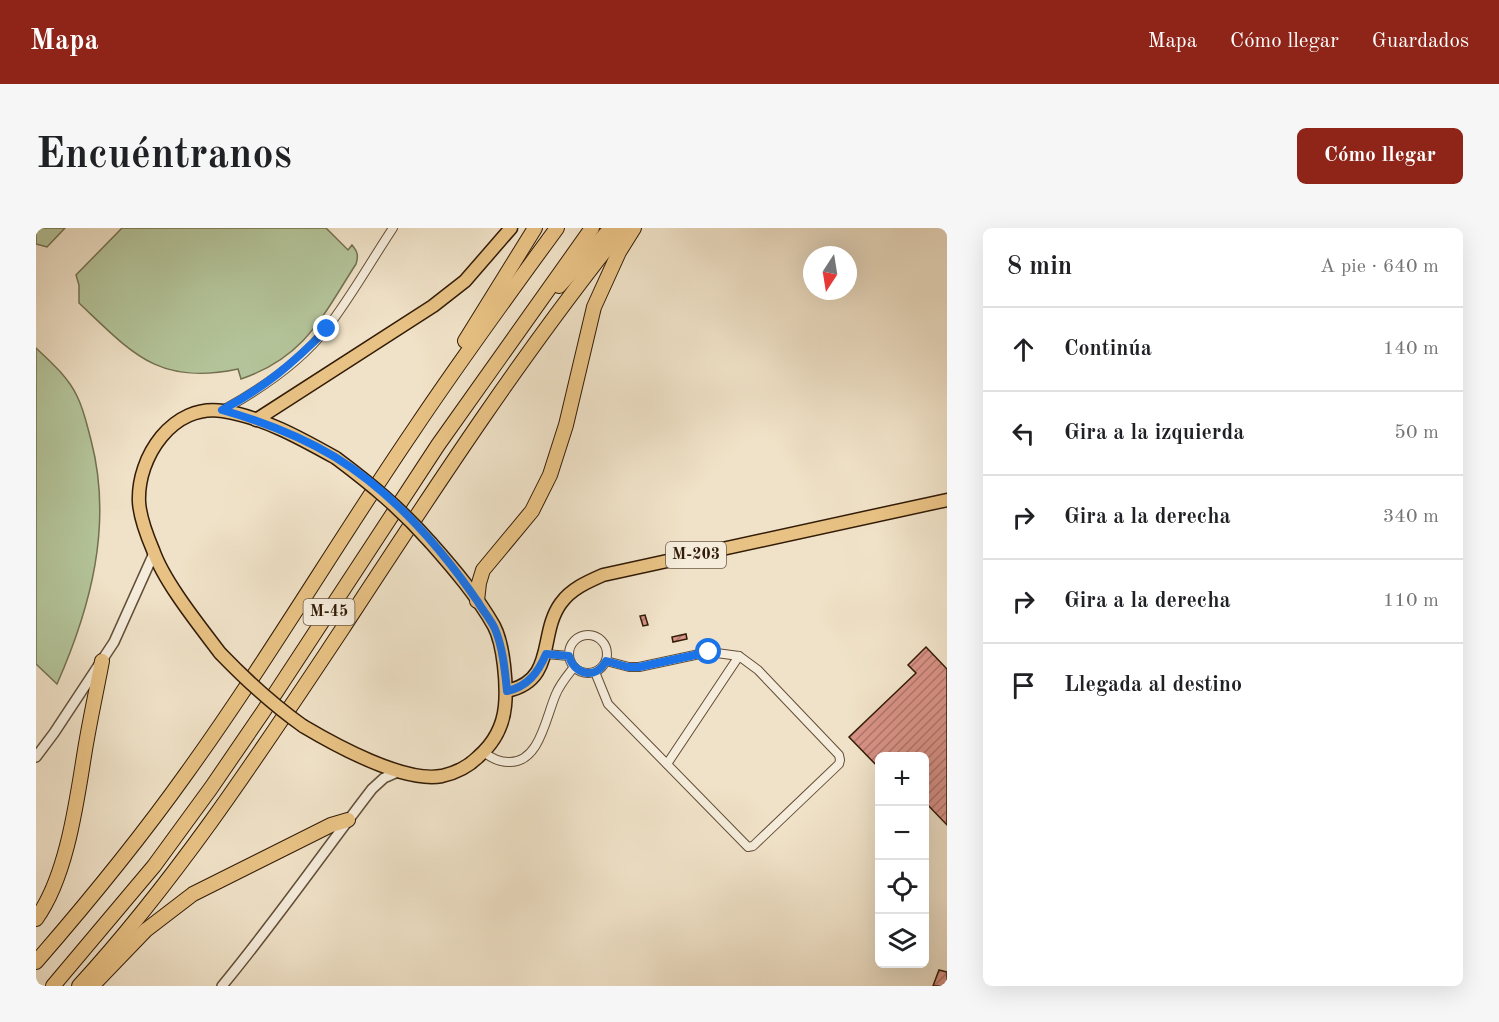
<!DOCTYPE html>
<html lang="es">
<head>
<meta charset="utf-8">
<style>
  body { margin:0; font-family:"Old Standard TT",serif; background:#f6f6f6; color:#202124 }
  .controls { position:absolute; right:18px; bottom:18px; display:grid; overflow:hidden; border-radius:9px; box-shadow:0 6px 24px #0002 }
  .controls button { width:54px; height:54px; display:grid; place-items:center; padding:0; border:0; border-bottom:2px solid #e0e0e0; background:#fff; color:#202124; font:30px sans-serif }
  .compass { position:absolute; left:767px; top:18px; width:54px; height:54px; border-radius:50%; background:#fff; box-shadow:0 6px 24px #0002; rotate:192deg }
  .stop { position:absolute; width:18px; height:18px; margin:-14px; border:4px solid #1a73e8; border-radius:50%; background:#fff }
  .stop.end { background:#1a73e8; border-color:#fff; box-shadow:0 2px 6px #0008 }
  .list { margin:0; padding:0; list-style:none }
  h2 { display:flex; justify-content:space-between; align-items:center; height:78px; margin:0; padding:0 24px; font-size:26px }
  h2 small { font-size:20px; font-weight:400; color:#757577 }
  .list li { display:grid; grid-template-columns:39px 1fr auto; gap:18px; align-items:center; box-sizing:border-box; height:84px; padding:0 24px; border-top:2px solid #e0e0e0 }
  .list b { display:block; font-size:22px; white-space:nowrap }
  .list em { font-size:20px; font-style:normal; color:#757577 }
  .icon { flex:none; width:33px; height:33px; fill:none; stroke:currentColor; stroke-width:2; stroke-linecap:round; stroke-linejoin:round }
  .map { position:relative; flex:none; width:911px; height:758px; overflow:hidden; border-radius:9px }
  header { display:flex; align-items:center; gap:36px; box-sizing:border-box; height:84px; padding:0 30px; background:#8f2418; color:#fff }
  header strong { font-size:28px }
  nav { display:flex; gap:33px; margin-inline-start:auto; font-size:21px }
  .intro { display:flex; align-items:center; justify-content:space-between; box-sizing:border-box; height:144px; padding:0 36px }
  h1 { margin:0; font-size:42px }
  .button { padding:15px 27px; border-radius:9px; background:#8f2418; color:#fff; font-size:21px; font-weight:700 }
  main { display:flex; gap:36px; padding:0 36px }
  aside { flex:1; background:#fff; border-radius:9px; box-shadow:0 6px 24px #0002 }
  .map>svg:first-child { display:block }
  .green { fill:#b4c49a; stroke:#737050; stroke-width:1.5 }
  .building { fill:url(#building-hatch); stroke:#321c07; stroke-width:1.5 }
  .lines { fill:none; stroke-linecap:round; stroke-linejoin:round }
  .minor-casing { stroke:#624e37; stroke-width:10 }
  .tertiary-casing { stroke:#624e37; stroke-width:12 }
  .primary-casing { stroke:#321c07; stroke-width:15 }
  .motorway-casing { stroke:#321c07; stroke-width:16 }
  .minor { stroke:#f5ecdb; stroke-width:8 }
  .tertiary { stroke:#f5ecdb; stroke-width:9 }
  .primary { stroke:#e8c184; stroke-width:12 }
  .motorway { stroke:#e8c184; stroke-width:14 }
  .primary-bridge-casing { stroke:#321c07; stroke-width:15; stroke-linecap:butt }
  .primary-bridge { stroke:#e8c184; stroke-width:12 }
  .route { stroke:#1a73e8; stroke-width:8 }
  .labels { text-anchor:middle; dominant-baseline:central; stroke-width:5; stroke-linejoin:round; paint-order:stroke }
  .shield { fill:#f5ecdb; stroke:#6c5a47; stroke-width:1.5 }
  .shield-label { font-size:16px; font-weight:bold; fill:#321c07 }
</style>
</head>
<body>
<header>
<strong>Mapa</strong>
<nav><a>Mapa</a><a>Cómo llegar</a><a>Guardados</a></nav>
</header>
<div class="intro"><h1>Encuéntranos</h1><a class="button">Cómo llegar</a></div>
<main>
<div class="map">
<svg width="911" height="758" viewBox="0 0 911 758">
  <defs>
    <pattern id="building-hatch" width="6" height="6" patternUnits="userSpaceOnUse" patternTransform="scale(1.5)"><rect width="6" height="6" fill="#d79285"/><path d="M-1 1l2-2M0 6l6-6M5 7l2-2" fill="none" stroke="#af766b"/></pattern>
  </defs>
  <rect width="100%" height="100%" fill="#f0e2c8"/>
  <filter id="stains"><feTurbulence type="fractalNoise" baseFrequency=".00333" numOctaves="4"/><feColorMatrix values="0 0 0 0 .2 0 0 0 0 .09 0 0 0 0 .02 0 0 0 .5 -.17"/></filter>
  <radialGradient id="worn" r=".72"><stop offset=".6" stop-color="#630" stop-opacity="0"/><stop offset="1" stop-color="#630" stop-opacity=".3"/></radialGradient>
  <!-- green -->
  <g class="green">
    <polygon points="0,0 29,0 11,19 0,16"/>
    <path d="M86,0H290L312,22L316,17C321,23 323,27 320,36C286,89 269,129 205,151L202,141C122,158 96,125 43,75V57L40,47Z"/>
    <path d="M0,120C15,134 32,149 41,168C48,182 51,197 55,212C77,296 55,379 21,456L0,436Z"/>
  </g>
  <!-- building -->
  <g class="building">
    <polygon points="609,387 612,397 607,398 604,388"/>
    <polygon points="650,406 651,411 637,414 636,409"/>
    <polygon points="890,419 911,441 911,597 888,573 888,528 844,528 844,541 813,509 880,445 872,437"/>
    <polygon points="903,742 911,744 911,758 897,758"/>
  </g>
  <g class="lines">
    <!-- minor casing -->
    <g class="minor-casing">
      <g id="minor">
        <path d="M187,182C225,161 264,135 291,100C315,69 335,33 357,0"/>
        <circle cx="552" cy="426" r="19"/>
        <polyline points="510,426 533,428"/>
        <polyline points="559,444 572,476 712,619 717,618 803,536 804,532 803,527 722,442 703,428 673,424 603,439 593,439 570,433"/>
        <path d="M448,524C456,531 463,534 473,534C504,535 510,488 520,466C524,456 531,448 538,439"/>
        <polyline points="631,536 703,428"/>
      </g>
    </g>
    <!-- tertiary casing -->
    <g class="tertiary-casing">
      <g id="tertiary">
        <polyline points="0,529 18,505 78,414 118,325"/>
        <path d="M186,758C239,694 286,626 336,561L348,550L364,543"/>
      </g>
    </g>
    <!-- primary casing -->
    <g class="primary-casing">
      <g id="primary">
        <polyline points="220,192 397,78 429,53 475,0"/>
        <path d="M184,425C163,397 128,354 117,322C111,308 104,290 103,274C101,229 137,175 187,183C227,189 266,211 300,230"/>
        <path d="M471,463C521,452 502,406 525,375C535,361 551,354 567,347L911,272"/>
        <path d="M267,498C299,517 368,555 406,548C419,545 433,538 442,529C457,516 467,499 469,478C471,458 468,417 458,398C441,368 418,341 395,315"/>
      </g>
    </g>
    <!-- motorway casing -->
    <g class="motorway-casing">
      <g id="motorway">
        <polyline points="523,58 575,0"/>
        <polyline points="429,113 499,0"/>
        <polyline points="441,373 443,355 447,342 496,283 514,247 530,197 558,79 583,24 598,0"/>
        <path d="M0,691C30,650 40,578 48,528C53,496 60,465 66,433"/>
        <path d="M0,734C53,673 103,612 150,546C230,435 300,316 377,203C423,134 472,67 521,0"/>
        <polyline points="17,758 118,638 175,560 227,484 402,217 556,0"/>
        <path d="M43,758C143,649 225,523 307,400C396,264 485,127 587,0"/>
        <polyline points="56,758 110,702 157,666 295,597 312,592"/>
      </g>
    </g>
    <!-- minor -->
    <use href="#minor" class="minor"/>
    <!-- tertiary -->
    <use href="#tertiary" class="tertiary"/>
    <!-- primary -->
    <use href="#primary" class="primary"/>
    <!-- motorway -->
    <use href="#motorway" class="motorway"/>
    <!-- primary-bridge casing -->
    <g class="primary-bridge-casing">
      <g id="primary-bridge">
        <path d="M300,230C336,257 365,281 395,315"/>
        <path d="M184,425C210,452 236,476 267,498"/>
      </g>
    </g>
    <!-- primary-bridge -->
    <use href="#primary-bridge" class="primary-bridge"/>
  </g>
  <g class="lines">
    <!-- route -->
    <path class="route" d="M291,101C256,136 229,159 186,182C225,193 264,208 299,229C356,264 405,320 442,374C447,383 455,392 459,401C467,420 469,443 471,463C491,459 502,445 510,426L533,428C538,447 560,452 570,433L592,439H603L673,424"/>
  </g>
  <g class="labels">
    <!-- shield labels -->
    <g class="shield">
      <rect x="630" y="314" width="60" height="26" rx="4.5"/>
      <rect x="267.5" y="371" width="51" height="26" rx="4.5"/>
    </g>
    <g class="shield-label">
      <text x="660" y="327">M-203</text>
      <text x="293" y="384">M-45</text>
    </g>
  </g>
  <rect width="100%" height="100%" filter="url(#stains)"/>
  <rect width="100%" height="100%" fill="url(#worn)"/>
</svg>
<div class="controls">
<button>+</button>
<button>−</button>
<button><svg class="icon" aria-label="locate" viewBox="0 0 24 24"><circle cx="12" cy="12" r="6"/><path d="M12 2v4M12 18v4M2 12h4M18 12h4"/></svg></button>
<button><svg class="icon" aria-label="layers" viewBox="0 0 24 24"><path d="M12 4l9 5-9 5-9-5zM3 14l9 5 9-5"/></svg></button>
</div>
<svg class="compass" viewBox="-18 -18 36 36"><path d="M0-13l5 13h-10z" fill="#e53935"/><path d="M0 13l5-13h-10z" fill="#757577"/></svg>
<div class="stop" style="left:673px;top:424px"></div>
<div class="stop end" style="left:291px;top:101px"></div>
</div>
<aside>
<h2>8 min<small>A pie · 640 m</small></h2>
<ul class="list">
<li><svg class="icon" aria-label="ahead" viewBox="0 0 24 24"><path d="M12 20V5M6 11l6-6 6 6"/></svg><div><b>Continúa</b></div><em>140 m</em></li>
<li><svg class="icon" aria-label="left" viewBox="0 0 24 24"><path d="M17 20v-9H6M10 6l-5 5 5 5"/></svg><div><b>Gira a la izquierda</b></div><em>50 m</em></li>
<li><svg class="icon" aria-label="right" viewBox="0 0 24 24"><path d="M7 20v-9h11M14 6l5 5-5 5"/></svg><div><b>Gira a la derecha</b></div><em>340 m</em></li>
<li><svg class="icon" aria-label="right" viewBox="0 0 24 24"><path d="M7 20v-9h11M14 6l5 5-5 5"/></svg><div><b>Gira a la derecha</b></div><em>110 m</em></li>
<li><svg class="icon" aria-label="arrive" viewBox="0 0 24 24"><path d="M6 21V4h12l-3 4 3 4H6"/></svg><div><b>Llegada al destino</b></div></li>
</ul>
</aside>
</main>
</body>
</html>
